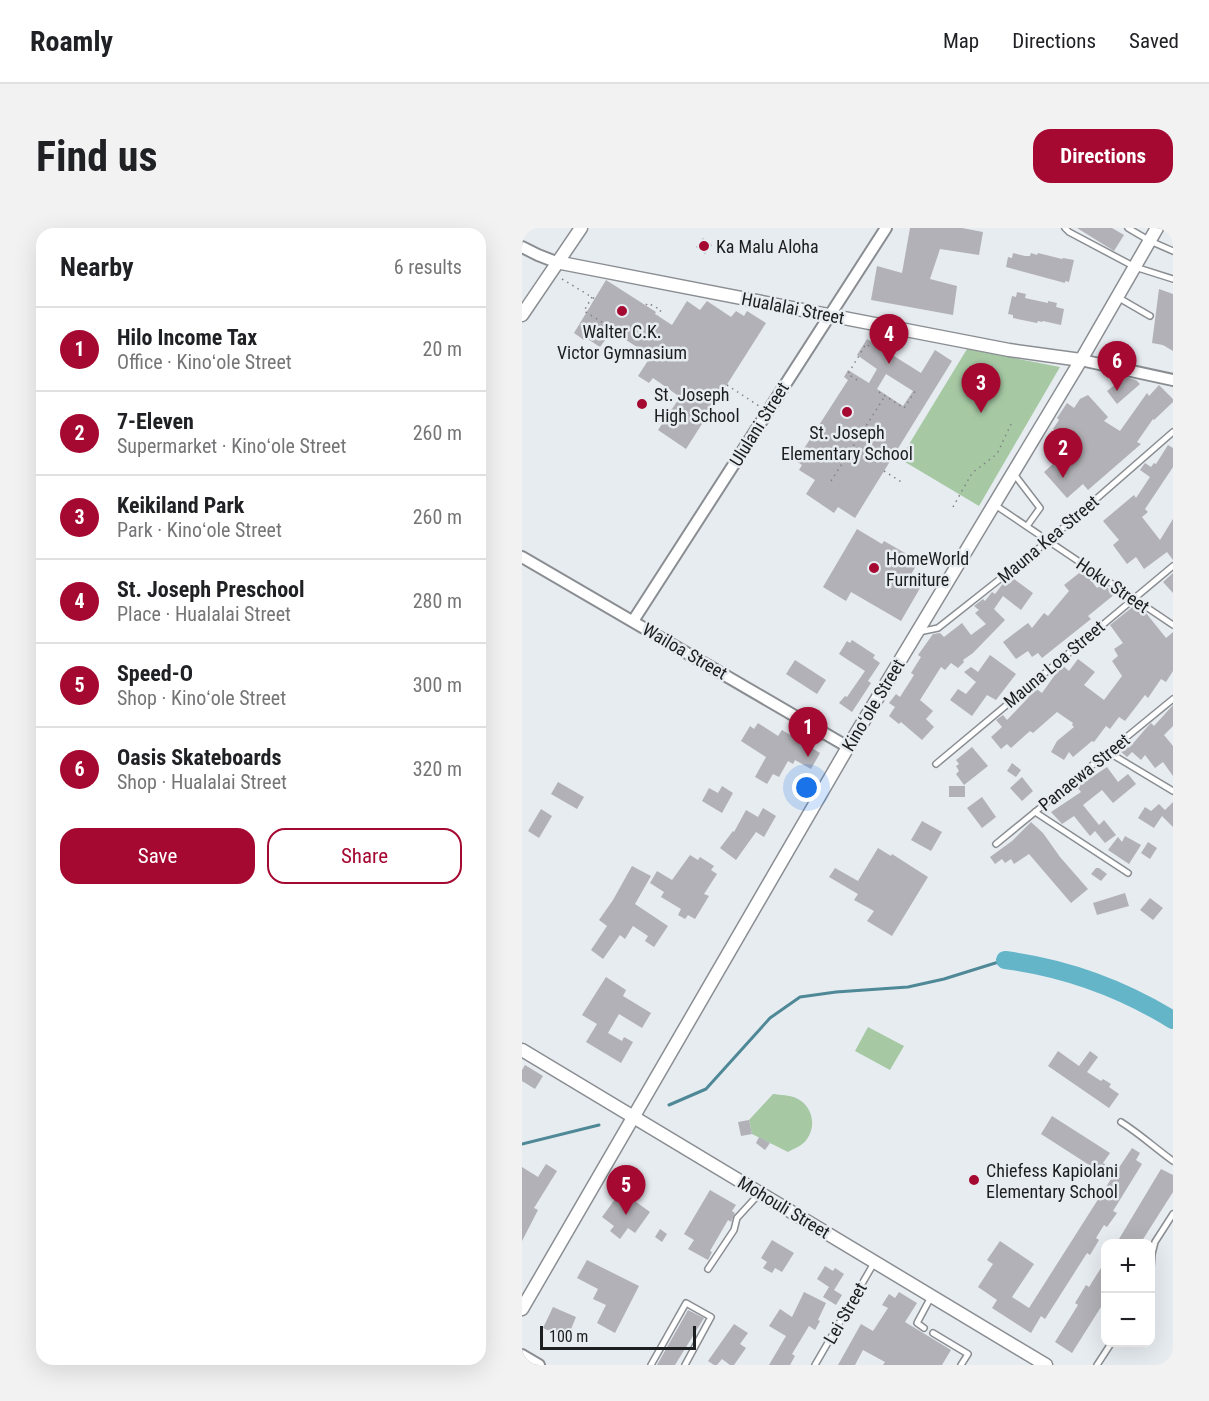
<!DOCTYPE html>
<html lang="en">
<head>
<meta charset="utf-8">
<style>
  body { margin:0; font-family:"Roboto Condensed",sans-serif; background:#f2f2f2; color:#202124 }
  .controls { position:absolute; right:18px; bottom:18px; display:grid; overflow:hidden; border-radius:12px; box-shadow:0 6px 24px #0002 }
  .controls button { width:54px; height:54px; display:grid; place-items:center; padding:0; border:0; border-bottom:2px solid #e0e0e0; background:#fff; color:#202124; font:30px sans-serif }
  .scale { position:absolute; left:18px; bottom:15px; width:156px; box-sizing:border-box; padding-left:6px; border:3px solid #1c1e1f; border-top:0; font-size:16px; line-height:21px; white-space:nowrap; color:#1c1e1f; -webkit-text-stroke:4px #e7ecf1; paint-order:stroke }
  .you { position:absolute; left:285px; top:560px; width:21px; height:21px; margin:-15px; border:4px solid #fff; border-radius:50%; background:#1a73e8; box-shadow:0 0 0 9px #1a73e833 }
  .badge { display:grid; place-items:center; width:39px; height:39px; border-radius:50%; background:#a50931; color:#fff; font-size:20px; font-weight:700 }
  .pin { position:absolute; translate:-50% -50px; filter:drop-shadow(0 2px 3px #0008) }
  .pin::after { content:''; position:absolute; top:32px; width:21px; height:18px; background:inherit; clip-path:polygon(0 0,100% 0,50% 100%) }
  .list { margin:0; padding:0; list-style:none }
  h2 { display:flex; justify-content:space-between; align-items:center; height:78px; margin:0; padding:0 24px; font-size:26px }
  h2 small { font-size:20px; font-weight:400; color:#757577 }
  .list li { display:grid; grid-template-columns:39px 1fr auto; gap:18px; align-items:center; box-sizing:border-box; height:84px; padding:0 24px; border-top:2px solid #e0e0e0 }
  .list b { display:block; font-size:22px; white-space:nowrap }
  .list p { margin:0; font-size:20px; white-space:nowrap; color:#757577 }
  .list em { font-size:20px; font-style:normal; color:#757577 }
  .actions { display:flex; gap:12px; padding:18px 24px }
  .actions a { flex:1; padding:14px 0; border:2px solid #a50931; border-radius:18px; text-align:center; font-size:21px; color:#a50931 }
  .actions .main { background:#a50931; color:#fff }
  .map { position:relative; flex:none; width:651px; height:1137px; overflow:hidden; border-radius:18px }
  header { display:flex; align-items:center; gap:36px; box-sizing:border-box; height:84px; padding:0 30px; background:#fff; border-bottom:2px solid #e0e0e0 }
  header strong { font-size:28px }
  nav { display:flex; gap:33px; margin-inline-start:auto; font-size:21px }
  .intro { display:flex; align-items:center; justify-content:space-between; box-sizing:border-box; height:144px; padding:0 36px }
  h1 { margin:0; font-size:42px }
  .button { padding:15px 27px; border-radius:18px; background:#a50931; color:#fff; font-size:21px; font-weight:700 }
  main { display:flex; gap:36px; padding:0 36px }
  aside { flex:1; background:#fff; border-radius:18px; box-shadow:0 6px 24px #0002 }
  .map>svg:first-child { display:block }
  .green { fill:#a6c9a4 }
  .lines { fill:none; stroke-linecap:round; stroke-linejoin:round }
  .stream { stroke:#4f8896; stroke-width:3 }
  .river { stroke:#65b5c9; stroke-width:18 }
  .building { fill:#b1b1b7; fill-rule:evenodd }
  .service-casing { stroke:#8a8e92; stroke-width:8 }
  .minor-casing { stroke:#8a8e92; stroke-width:14 }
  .tertiary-casing { stroke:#8a8e92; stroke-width:15 }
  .path { stroke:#808386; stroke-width:1.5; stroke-dasharray:1.5 4.5; stroke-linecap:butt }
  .service { stroke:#fff; stroke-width:5 }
  .minor { stroke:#fff; stroke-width:10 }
  .tertiary { stroke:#fff; stroke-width:12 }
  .poi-dot { fill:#a50931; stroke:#e7ecf1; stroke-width:2 }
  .labels { text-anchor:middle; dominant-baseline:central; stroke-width:5; stroke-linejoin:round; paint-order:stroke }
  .poi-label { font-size:18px; fill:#1c1e1f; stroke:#e7ecf1; text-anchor:start }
  .street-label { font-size:18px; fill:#1c1e1f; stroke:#e7ecf1 }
</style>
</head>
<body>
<header>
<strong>Roamly</strong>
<nav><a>Map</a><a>Directions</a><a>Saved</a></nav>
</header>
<div class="intro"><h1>Find us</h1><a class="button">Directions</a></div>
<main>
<aside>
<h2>Nearby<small>6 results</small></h2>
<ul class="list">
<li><span class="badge">1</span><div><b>Hilo Income Tax</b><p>Office · Kinoʻole Street</p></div><em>20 m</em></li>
<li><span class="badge">2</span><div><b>7-Eleven</b><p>Supermarket · Kinoʻole Street</p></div><em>260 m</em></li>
<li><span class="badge">3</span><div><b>Keikiland Park</b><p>Park · Kinoʻole Street</p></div><em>260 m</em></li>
<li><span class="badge">4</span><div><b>St. Joseph Preschool</b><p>Place · Hualalai Street</p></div><em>280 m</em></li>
<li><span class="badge">5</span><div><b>Speed-O</b><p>Shop · Kinoʻole Street</p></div><em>300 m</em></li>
<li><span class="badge">6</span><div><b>Oasis Skateboards</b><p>Shop · Hualalai Street</p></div><em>320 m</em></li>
</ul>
<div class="actions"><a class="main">Save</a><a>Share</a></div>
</aside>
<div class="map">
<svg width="651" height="1137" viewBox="0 0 651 1137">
  <rect width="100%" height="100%" fill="#e7ecf1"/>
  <!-- green -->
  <g class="green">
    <polygon points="445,121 538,139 457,278 378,231"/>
    <polygon points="346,799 382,818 368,842 333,823"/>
    <path d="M251,866C259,867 267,867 274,870C290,877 295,897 285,911C280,918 273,920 266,924L230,906L227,892Z"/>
  </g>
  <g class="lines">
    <!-- stream -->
    <g class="stream">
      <polyline points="147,877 184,861 248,790 278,769 314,764 386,759 422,751 483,732"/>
      <polyline points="0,916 77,897"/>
    </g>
    <!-- river -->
    <path class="river" d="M483,732C544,740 599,760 651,792"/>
  </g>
  <!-- building -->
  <g class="building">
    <polygon points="388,0 440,0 461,4 457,27 418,21 408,51 435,58 431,87 349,72 355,38 380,45"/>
    <polygon points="555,0 590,0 602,7 592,23"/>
    <polygon points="181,10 190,17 183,26 174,19"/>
    <polygon points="491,25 503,28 508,28 509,25 515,27 516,25 540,31 541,30 552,32 547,54 543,53 543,55 484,39 486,29 490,30"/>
    <polygon points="84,52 134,84 133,86 150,97 165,73 178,82 185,73 209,89 214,83 222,88 225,83 244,95 164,221 136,202 158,169 131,150 127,155 116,148 129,128 90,103 78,119 64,110 62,112 52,105"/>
    <polygon points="637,61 651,66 651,123 641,117 630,115"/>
    <polygon points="495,64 504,66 503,70 526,75 526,73 535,75 534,79 542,81 539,97 521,93 520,94 516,93 515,95 491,90 491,87 486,86 490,68 494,69"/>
    <path d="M345,111L399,145L413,122L430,133L333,290L316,279L312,285L284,266L293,252L277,242L280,237L274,233L326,152L322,149L326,142L347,155L355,141L335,127ZM364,146L391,163L381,178L355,161Z"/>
    <polygon points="603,149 614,152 618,156 595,176 585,163"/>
    <polygon points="637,157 651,171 651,174 632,192 631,191 615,214 619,216 566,262 561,256 545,270 522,244 539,229 531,220 538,215 533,212 537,205 531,201 537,192 535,190 545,175 552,180 558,171 566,167 586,189 582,193 598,203 625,165 627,168"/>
    <polygon points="646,217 651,220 651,239 623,281 626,284 620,289 638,312 651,291 651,332 645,324 622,341 614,329 605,336 591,317 597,312 581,293 612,267 614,270 628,249 618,242 623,235 629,239 632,235 634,236"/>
    <polygon points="335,301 360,316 362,313 397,333 388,348 401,355 379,393 329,364 324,373 301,359"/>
    <polygon points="561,342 575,360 581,356 593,366 566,388 569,391 520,430 516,425 510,429 506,423 494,431 481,414 506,395 510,400 522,385 526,388 547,363 542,357"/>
    <polygon points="651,345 651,365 641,354"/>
    <polygon points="492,351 511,365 499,382 481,368 472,381 483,392 451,425 441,432 442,434 436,440 429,435 423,442 419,439 398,472 411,483 404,491 412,499 400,512 379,494 377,496 367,488 373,479 367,475 374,466 378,469 392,447 389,445 399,429 396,427 411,406 418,405 422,409 440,395 449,407 464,396 453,385 457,382 452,378 461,371 463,373 470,364 473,366 483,353 487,356"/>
    <polygon points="613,377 624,385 644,410 651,404 651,443 644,454 639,451 626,470 623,467 603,493 597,489 588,501 584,498 572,514 570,513 551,529 547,524 542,532 529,524 535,513 552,499 550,497 551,495 535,484 511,505 508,503 489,520 485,516 479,521 469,509 480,499 474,492 481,487 485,492 505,471 513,460 520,465 540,437 547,443 556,431 573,444 562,457 582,472 600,448 590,433 596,428 592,421 601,415 588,397"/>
    <polygon points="330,412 353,427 351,430 358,435 346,453 349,455 330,484 317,475 323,468 325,469 343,443 317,426 325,413 328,415"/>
    <polygon points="468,427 494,446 474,472 465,467 450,488 428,472 436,461 444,466 454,454 442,444 449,439 456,444"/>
    <polygon points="273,432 304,452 295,466 264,446"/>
    <polygon points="651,477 651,498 642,507 651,518 651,548 641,534 633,540 623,527 619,532 610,524 605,529 597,522 604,516 607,520 626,498 629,495 632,498"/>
    <polygon points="236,495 256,508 260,502 298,525 289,541 273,532 271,536 266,533 257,549 251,546 245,556 233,549 244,529 219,513 228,498 232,501"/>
    <polygon points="450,519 466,538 442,557 434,546 437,543 434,538 437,536 434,532"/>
    <polygon points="490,535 499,542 494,549 485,543"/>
    <polygon points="585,539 596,554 606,546 614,556 591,575 580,562 561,577 577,597 582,592 594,607 583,615 573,603 568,608 552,588 540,596 529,584 559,564 555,559"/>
    <polygon points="500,549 511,563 500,573 488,560"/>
    <polygon points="36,554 62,569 55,581 29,566"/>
    <polygon points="200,558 211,565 200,585 180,573 187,560 196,565"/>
    <rect x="427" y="558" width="16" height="11"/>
    <polygon points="460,569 474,589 460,600 445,580"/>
    <polygon points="651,574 651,599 640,588 632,600 616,590 623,579 629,583 637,576 643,582"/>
    <polygon points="241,580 254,588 242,609 234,604 214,632 198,620 211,603 212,604 224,582 236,589"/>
    <polygon points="19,581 30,588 17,610 6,603"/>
    <polygon points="400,593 420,604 409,623 389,612"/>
    <polygon points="509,594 521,605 538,629 566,661 549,675 507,626 492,636 489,631 483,635 480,631 473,636 468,629 490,613"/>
    <polygon points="603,608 619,617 607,636 586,622 596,609 600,614"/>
    <polygon points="626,614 635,620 628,631 619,625"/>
    <polygon points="356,620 369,628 370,626 406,649 370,708 345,693 352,683 332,672 336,666 307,649 313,640 336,653"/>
    <polygon points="168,627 176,632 178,629 192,638 189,642 195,646 182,666 187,668 173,691 166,687 163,691 156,687 159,681 139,669 142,664 128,655 135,643 150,652"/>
    <polygon points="110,638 129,648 113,676 146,698 132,719 123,713 126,708 111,698 103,711 98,707 81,731 69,722 85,698 77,692 91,672"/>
    <polygon points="574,640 577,640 585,646 579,653 569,646"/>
    <polygon points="603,665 607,678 575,687 571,675"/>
    <polygon points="628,670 641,680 631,692 618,682"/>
    <polygon points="84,749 104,762 101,768 129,785 120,800 97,786 86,805 100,813 102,809 111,814 99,835 64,814 75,796 60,787"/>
    <polygon points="536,823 557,838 568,823 576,829 565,844 579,853 581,851 589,856 587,859 597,866 587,880 526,838"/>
    <polygon points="3,837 21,848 13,861 0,853 0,842"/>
    <polygon points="530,888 588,925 581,935 594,944 610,920 618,925 614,932 620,936 591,983 595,985 585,999 582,997 574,1010 577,1012 568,1027 565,1025 523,1091 519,1088 509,1105 470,1080 475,1072 456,1059 471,1036 465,1032 478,1013 512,1036 490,1069 507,1080 589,951 519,906"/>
    <polygon points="227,892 230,906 219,908 216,894"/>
    <polygon points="237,909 248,915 243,922 234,915"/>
    <polygon points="24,936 35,943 12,980 16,982 0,1013 0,939 16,949"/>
    <polygon points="639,941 651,947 651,964 618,1016 594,1016"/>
    <polygon points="188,962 214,977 210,983 213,985 209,994 206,992 188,1023 190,1024 186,1032 166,1021 172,1012 162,1006"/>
    <polygon points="99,963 128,984 113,1005 106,1000 98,1011 88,1003 92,998 80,989"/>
    <polygon points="138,1001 145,1006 140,1014 133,1009"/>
    <polygon points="250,1012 272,1025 260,1044 253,1040 250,1045 241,1040 245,1034 239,1030"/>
    <polygon points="65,1032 117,1058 93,1105 75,1095 84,1077 71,1071 76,1061 55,1050"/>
    <polygon points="584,1032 584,1071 550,1125 533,1114 556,1077 553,1075 564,1057 567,1059"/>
    <polygon points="303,1038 311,1043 313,1040 322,1046 312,1062 320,1067 314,1077 301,1069 307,1059 310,1061 295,1051"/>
    <polygon points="282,1064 304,1075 296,1092 298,1093 293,1102 287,1098 270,1126 273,1128 268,1137 247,1137 264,1108 247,1098 258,1081 270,1089"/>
    <polygon points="377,1064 395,1075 383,1094 429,1122 420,1137 361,1137 363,1134 341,1122 333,1137 316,1137 339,1096 351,1103 366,1080 360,1077 367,1066 373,1070"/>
    <polygon points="31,1079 54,1089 45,1111 21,1100"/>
    <polygon points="166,1082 182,1090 153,1137 135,1137"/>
    <polygon points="212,1096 226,1105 218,1116 224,1120 212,1137 208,1137 200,1131 195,1137 192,1137 186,1133"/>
  </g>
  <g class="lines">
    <!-- service casing -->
    <g class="service-casing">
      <g id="service">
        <polyline points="543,0 547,4 613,39 651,51"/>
        <polyline points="606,0 628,13 651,23"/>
        <polyline points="597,70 628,88"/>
        <polyline points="492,246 518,280 505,298"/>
        <polyline points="473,277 651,397"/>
        <polyline points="397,404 416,400 526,313 651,204"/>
        <polyline points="586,524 651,563"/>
        <polyline points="414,536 651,338"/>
        <polyline points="513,584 606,645"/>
        <polyline points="474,616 651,471"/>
        <path d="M599,894C618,906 633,920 651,933"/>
        <polyline points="186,1041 212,1002 215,990 237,966"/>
        <polyline points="628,1053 630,1026 633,1014 651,986"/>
        <polyline points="402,1100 395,1095 409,1069"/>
        <polyline points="411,1105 446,1126 439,1137"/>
        <polyline points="129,1137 164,1075 189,1089 163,1137"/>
        <polyline points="293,1137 352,1035"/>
        <polyline points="575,1137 590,1114"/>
      </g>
    </g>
    <!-- minor casing -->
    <g class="minor-casing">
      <g id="minor">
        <polyline points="0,19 16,27 34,34"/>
        <polyline points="559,132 651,152"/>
        <polyline points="0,329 326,519"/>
        <polyline points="111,393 364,0"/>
        <polyline points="0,1127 17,1137"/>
      </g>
    </g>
    <!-- tertiary casing -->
    <g class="tertiary-casing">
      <g id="tertiary">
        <polyline points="34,34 394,104 487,122 559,132"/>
        <polyline points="0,87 59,0"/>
        <polyline points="0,822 524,1137"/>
        <polyline points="0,1081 326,519 559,132 635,0"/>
      </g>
    </g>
    <!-- path -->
    <g class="path">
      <polyline points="40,51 73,71"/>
      <polyline points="70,69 62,83 101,107"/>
      <polyline points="124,77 126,75 139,82 136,88"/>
      <polyline points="335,152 326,146 344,116 350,120"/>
      <polyline points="205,157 237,178"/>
      <polyline points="357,164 382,180 394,162"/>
      <polyline points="362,243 381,255"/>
      <polyline points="309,253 363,168"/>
      <polyline points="431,279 450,245 475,226 490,194"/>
    </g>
    <!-- service -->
    <use href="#service" class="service"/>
    <!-- minor -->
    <use href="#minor" class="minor"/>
    <!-- tertiary -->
    <use href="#tertiary" class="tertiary"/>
  </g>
  <!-- markers -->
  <g class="poi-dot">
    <circle cx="182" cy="18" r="6"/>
    <circle cx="100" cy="83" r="6"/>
    <circle cx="120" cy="176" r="6"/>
    <circle cx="325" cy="184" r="6"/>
    <circle cx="352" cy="340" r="6"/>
    <circle cx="452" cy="952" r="6"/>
  </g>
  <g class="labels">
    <!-- poi labels -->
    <g class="poi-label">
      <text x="194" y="18">Ka Malu Aloha</text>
      <text x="100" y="103" text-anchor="middle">Walter C.K.<tspan x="100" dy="21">Victor Gymnasium</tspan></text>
      <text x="132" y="166">St. Joseph<tspan x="132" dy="21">High School</tspan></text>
      <text x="325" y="204" text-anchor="middle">St. Joseph<tspan x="325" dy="21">Elementary School</tspan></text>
      <text x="364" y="330">HomeWorld<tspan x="364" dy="21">Furniture</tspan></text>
      <text x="464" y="942">Chiefess Kapiolani<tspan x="464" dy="21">Elementary School</tspan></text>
    </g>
    <!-- street labels -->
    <g class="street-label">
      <text transform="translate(271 80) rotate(11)">Hualalai Street</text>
      <text transform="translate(237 196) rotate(-58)">Ululani Street</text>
      <text transform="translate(526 311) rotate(-40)">Mauna Kea Street</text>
      <text transform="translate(591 357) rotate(34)">Hoku Street</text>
      <text transform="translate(163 423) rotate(30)">Wailoa Street</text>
      <text transform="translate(532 436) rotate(-40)">Mauna Loa Street</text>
      <text transform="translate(351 477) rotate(-59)">Kinoʻole Street</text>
      <text transform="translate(562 544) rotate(-39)">Panaewa Street</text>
      <text transform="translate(262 979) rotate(31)">Mohouli Street</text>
      <text transform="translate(323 1085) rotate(-60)">Lei Street</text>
    </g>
  </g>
</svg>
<div class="controls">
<button>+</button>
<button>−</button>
</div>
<div class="scale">100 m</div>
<div class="you"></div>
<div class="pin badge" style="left:286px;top:529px">1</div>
<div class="pin badge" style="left:541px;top:250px">2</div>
<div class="pin badge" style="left:459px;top:185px">3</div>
<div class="pin badge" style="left:367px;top:136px">4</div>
<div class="pin badge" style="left:104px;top:987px">5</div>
<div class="pin badge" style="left:595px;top:163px">6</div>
</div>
</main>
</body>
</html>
